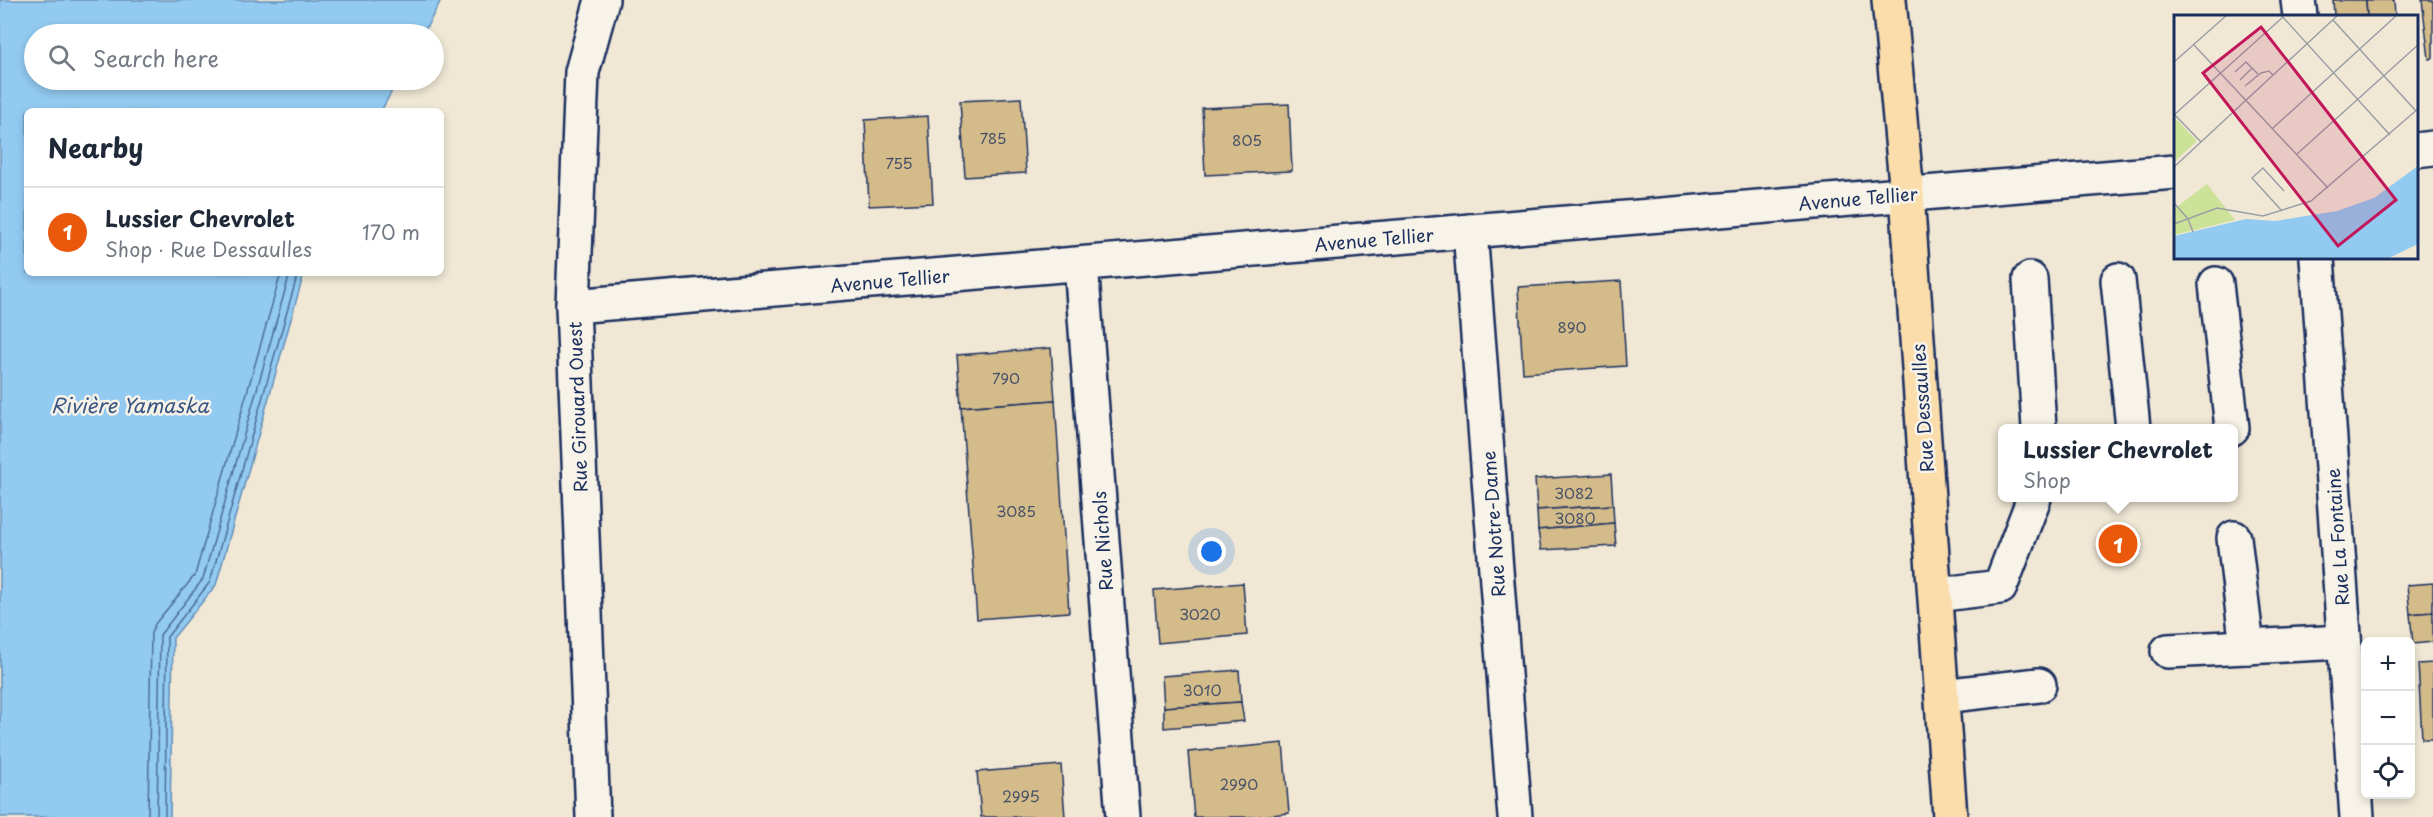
<!DOCTYPE html>
<html lang="en">
<head>
<meta charset="utf-8">
<style>
  body { margin:0; font-family:"Playpen Sans",sans-serif; background:#f6f6f7; color:#1f2937 }
  .controls { position:absolute; right:18px; bottom:18px; display:grid; overflow:hidden; border-radius:9px; box-shadow:0 3px 9px #0003 }
  .controls button { width:54px; height:54px; display:grid; place-items:center; padding:0; border:0; border-bottom:2px solid #e0e1e3; background:#fff; color:#1f2937; font:30px sans-serif }
  .you { position:absolute; left:1212px; top:552px; width:21px; height:21px; margin:-15px; border:4px solid #fff; border-radius:50%; background:#1a73e8; box-shadow:0 0 0 9px #1a73e833 }
  .badge { display:grid; place-items:center; width:39px; height:39px; border-radius:50%; background:#ea580c; color:#fff; font-size:20px; font-weight:700 }
  .pin { position:absolute; translate:-50% -50%; border:3px solid #fff; box-shadow:0 2px 6px #0006 }
  .popup { position:absolute; left:1998px; top:424px; width:240px; height:78px; box-sizing:border-box; display:grid; place-content:center; border-radius:9px; background:#fff; filter:drop-shadow(0 2px 4px #0005); font-size:20px; white-space:nowrap; color:#747a83 }
  .popup b { font-size:22px; color:#1f2937 }
  .popup::after { content:''; position:absolute; left:50%; top:100%; margin-left:-12px; border:12px solid transparent; border-top-color:#fff }
  .list { margin:0; padding:0; list-style:none }
  h2 { display:flex; justify-content:space-between; align-items:center; height:78px; margin:0; padding:0 24px; font-size:26px }
  h2 small { font-size:20px; font-weight:400; color:#747a83 }
  .list li { display:grid; grid-template-columns:39px 1fr auto; gap:18px; align-items:center; box-sizing:border-box; height:90px; padding:0 24px; border-top:2px solid #e0e1e3 }
  .list b { display:block; font-size:22px; white-space:nowrap }
  .list p { margin:0; font-size:20px; white-space:nowrap; color:#747a83 }
  .list em { font-size:20px; font-style:normal; color:#747a83 }
  .icon { flex:none; width:33px; height:33px; fill:none; stroke:currentColor; stroke-width:2; stroke-linecap:round; stroke-linejoin:round }
  .map { position:relative; flex:none; width:2433px; height:817px; overflow:hidden }
  .search { position:absolute; background:#fff; box-shadow:0 3px 9px #0003; left:24px; top:24px; width:420px; height:66px; display:flex; align-items:center; gap:15px; box-sizing:border-box; padding:0 21px; border-radius:33px; color:#747a83; font-size:22px }
  .panel { position:absolute; background:#fff; box-shadow:0 3px 9px #0003; left:24px; top:108px; width:420px; height:168px; border-radius:9px }
  .map>svg:first-child { display:block }
  .water { fill:#92caf1; stroke:#628cb6; stroke-width:1.5 }
  .lines { fill:none; stroke-linecap:round; stroke-linejoin:round }
  .shore { stroke:#4b6d99; stroke-width:1.5 }
  .building { fill:#d3bb8a; stroke:#1b2f5e; stroke-width:1.5 }
  .minor-casing { stroke:#1b2f5e; stroke-width:38 }
  .major-casing { stroke:#1b2f5e; stroke-width:38 }
  .minor { stroke:#f7f3e8; stroke-width:33 }
  .major { stroke:#faddab; stroke-width:33 }
  .labels { text-anchor:middle; dominant-baseline:central; stroke-width:5; stroke-linejoin:round; paint-order:stroke }
  .number-label { font-size:15px; fill:#495269 }
  .street-label { font-size:18px; fill:#1b2f5e; stroke:#f7f3e8 }
  .water-label { font-size:20px; font-style:italic; fill:#395683; stroke:#f7f3e8 }
  .inset-road { fill:none; stroke:#9b9ea5; stroke-width:1.5 }
  .view { fill:#c2185b; fill-opacity:0.15; stroke:#c2185b; stroke-width:3 }
  .inset-edge { fill:none; stroke:#1b2f5e; stroke-width:3 }
</style>
</head>
<body>
<div class="map">
<svg width="2433" height="817" viewBox="0 0 2433 817">
  <rect width="100%" height="100%" fill="#f0e8d5"/>
  <filter id="ink" filterUnits="userSpaceOnUse"><feTurbulence type="fractalNoise" baseFrequency=".0167" numOctaves="2"/><feDisplacementMap in="SourceGraphic" scale="12" xChannelSelector="R" yChannelSelector="G"/><feConvolveMatrix kernelMatrix="1 2 1 2 8 2 1 2 1" color-interpolation-filters="sRGB"/></filter>
  <g filter="url(#ink)">
    <!-- water -->
    <polygon class="water" points="0,0 441,0 423,34 34,34 34,80 398,80 381,111 27,111 27,273 304,273 216,585 173,638 170,817 0,817"/>
    <g class="lines">
      <!-- shore -->
      <g class="shore">
        <polyline points="148,817 151,633 155,624 195,575 281,273"/>
        <polyline points="157,817 160,635 203,579 290,273"/>
        <polyline points="165,817 167,637 210,582 298,273"/>
      </g>
    </g>
    <!-- building -->
    <g class="building">
      <polygon points="2333,0 2366,0 2367,16 2334,16"/>
      <polygon points="2366,0 2394,0 2395,16 2367,16"/>
      <polygon points="2422,0 2433,0 2433,58 2429,59"/>
      <polygon points="1021,98 1026,173 965,177 960,101"/>
      <polygon points="1289,104 1292,171 1205,175 1202,108"/>
      <polygon points="928,116 933,203 869,206 865,120"/>
      <polygon points="1621,281 1626,366 1523,373 1518,287"/>
      <polygon points="1051,348 1055,400 961,407 957,355"/>
      <polygon points="1055,400 1069,612 977,619 961,407"/>
      <polygon points="1611,474 1613,505 1537,510 1535,479"/>
      <polygon points="1613,505 1614,523 1538,530 1537,510"/>
      <polygon points="1614,523 1616,546 1541,550 1538,530"/>
      <polygon points="1243,583 1247,635 1158,643 1154,590"/>
      <polygon points="2433,583 2433,612 2410,614 2407,585"/>
      <polygon points="2433,612 2433,642 2413,644 2410,614"/>
      <polygon points="2433,663 2433,739 2422,739 2418,664"/>
      <polygon points="1239,670 1241,702 1164,707 1162,676"/>
      <polygon points="1241,702 1244,721 1164,728 1164,707"/>
      <polygon points="1283,743 1289,813 1253,817 1194,817 1188,752"/>
      <polygon points="1061,765 1065,817 981,817 977,772"/>
    </g>
    <g class="lines">
      <!-- minor casing -->
      <g class="minor-casing">
        <g id="minor">
          <polyline points="2298,0 2300,16"/>
          <polyline points="2416,150 2433,148"/>
          <polyline points="1470,231 1515,817"/>
          <polyline points="2317,258 2357,817"/>
          <polyline points="1081,264 1123,817"/>
          <polyline points="2030,279 2039,428"/>
          <polyline points="2118,280 2133,428"/>
          <polyline points="2216,284 2232,428"/>
          <polyline points="573,306 2175,172"/>
          <polyline points="2234,538 2247,647"/>
          <polyline points="1935,595 2000,587 2034,498"/>
          <polyline points="2168,651 2344,642"/>
          <polyline points="1942,696 2039,685"/>
          <polyline points="593,817 573,306 582,72 602,0"/>
        </g>
      </g>
      <!-- major casing -->
      <g class="major-casing">
        <polyline id="major" points="1889,0 1907,194 1950,817"/>
      </g>
      <!-- minor -->
      <use href="#minor" class="minor"/>
      <!-- major -->
      <use href="#major" class="major"/>
    </g>
  </g>
  <g class="labels">
    <!-- number labels -->
    <g class="number-label">
      <text x="993" y="137">785</text>
      <text x="1247" y="139">805</text>
      <text x="899" y="162">755</text>
      <text x="1572" y="326">890</text>
      <text x="1006" y="377">790</text>
      <text x="1574" y="492">3082</text>
      <text x="1016" y="510">3085</text>
      <text x="1575" y="517">3080</text>
      <text x="1200" y="613">3020</text>
      <text x="1202" y="689">3010</text>
      <text x="1239" y="783">2990</text>
      <text x="1021" y="795">2995</text>
    </g>
    <!-- street labels -->
    <g class="street-label">
      <text transform="translate(1858 198) rotate(-5)">Avenue Tellier</text>
      <text transform="translate(1374 239) rotate(-5)">Avenue Tellier</text>
      <text transform="translate(890 280) rotate(-5)">Avenue Tellier</text>
      <text transform="translate(577 407) rotate(-92)">Rue Girouard Ouest</text>
      <text transform="translate(1922 408) rotate(-94)">Rue Dessaulles</text>
      <text transform="translate(1493 524) rotate(-94)">Rue Notre-Dame</text>
      <text transform="translate(2337 537) rotate(-94)">Rue La Fontaine</text>
      <text transform="translate(1102 541) rotate(-94)">Rue Nichols</text>
    </g>
    <!-- water labels -->
    <g class="water-label">
      <text x="130" y="405">Rivière Yamaska</text>
    </g>
  </g>
  <!-- overview -->
  <g transform="translate(2174 15)">
    <rect width="244" height="244" fill="#f0e8d5"/>
    <path d="M0,102L23,126L0,147ZM33,169L61,205L0,220V194Z" fill="#cce298"/>
    <path d="M244,151V229L213,244H0V221L72,204L101,206L163,196L200,183Z" fill="#92caf1"/>
    <path class="inset-road" d="M107,0L216,120M159,5L242,96M20,30L154,173M0,47L53,0M61,57L72,47L78,53M66,65L78,53L84,59M71,71L87,58L95,56L99,60M0,99L27,127M0,100L109,2M99,113L223,0M123,139L245,29M0,152L164,0M0,188L14,204L19,217M108,196L78,163L89,153L110,176M0,209L43,193L89,201L137,186L245,93"/>
    <path class="view" d="M87,12L222,185L164,231L29,58Z"/>
    <rect width="244" height="244" class="inset-edge"/>
  </g>
</svg>
<div class="controls">
<button>+</button>
<button>−</button>
<button><svg class="icon" aria-label="locate" viewBox="0 0 24 24"><circle cx="12" cy="12" r="6"/><path d="M12 2v4M12 18v4M2 12h4M18 12h4"/></svg></button>
</div>
<div class="you"></div>
<div class="pin badge" style="left:2118px;top:544px">1</div>
<div class="popup"><b>Lussier Chevrolet</b>Shop</div>
<div class="search"><svg class="icon" aria-label="search" viewBox="0 0 24 24"><circle cx="10" cy="10" r="6"/><path d="M15 15l6 6"/></svg>Search here</div>
<section class="panel">
<h2>Nearby<small></small></h2>
<ul class="list">
<li><span class="badge">1</span><div><b>Lussier Chevrolet</b><p>Shop · Rue Dessaulles</p></div><em>170 m</em></li>
</ul>
</section>
</div>
</body>
</html>
